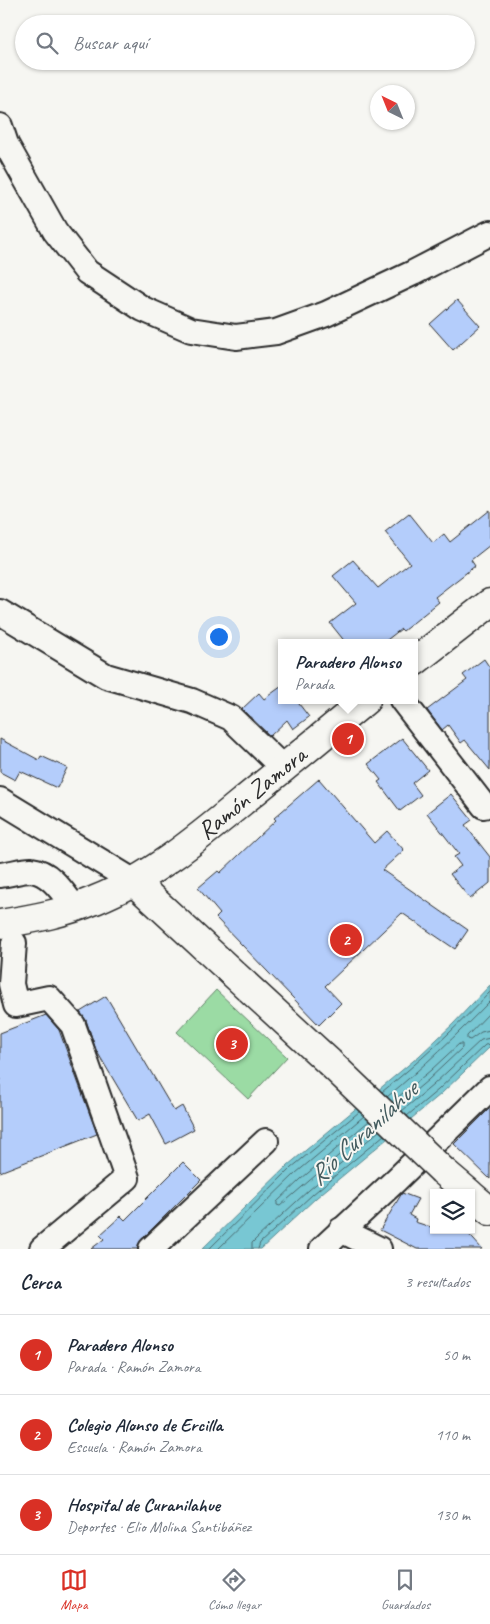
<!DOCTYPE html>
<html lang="es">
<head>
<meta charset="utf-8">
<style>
  body { margin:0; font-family:Caveat,sans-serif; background:#f2f2f3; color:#1f2937 }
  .controls { position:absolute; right:15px; bottom:15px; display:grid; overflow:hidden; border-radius:0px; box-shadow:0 1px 4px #0004 }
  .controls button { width:45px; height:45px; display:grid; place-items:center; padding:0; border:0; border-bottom:1px solid #e0e1e3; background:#fff; color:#1f2937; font:25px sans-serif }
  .compass { position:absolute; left:370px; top:85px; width:45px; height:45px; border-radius:50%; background:#fff; box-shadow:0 1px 4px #0004; rotate:317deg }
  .you { position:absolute; left:218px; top:636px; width:18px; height:18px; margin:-12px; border:4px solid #fff; border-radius:50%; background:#1a73e8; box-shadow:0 0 0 8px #1a73e833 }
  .badge { display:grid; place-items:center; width:32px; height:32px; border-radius:50%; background:#d93025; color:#fff; font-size:16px; font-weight:700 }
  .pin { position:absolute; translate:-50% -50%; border:2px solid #fff; box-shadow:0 1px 5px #0006 }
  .popup { position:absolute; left:278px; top:639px; width:140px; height:65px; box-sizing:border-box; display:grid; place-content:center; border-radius:0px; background:#fff; filter:drop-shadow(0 1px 4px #0005); font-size:16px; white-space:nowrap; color:#747a83 }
  .popup b { font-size:19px; color:#1f2937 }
  .popup::after { content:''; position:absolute; left:50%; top:100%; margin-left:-10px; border:10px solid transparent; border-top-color:#fff }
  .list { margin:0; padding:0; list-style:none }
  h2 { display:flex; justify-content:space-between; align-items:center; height:65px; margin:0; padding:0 20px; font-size:21px }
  h2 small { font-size:16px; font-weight:400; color:#747a83 }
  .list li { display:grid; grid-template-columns:32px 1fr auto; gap:15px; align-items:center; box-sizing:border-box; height:80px; padding:0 20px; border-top:1px solid #e0e1e3 }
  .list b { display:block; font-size:19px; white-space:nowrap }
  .list p { margin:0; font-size:16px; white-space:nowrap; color:#747a83 }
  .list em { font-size:16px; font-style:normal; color:#747a83 }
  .icon { flex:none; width:28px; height:28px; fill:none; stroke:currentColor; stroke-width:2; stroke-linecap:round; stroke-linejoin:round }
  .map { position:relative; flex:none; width:490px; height:1249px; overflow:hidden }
  .search { position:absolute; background:#fff; box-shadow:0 1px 4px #0004; left:15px; right:15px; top:15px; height:55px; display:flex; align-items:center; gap:12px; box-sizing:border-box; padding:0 18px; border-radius:28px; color:#747a83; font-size:19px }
  .sheet { height:305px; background:#fff }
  nav { display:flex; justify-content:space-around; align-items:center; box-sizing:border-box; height:70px; border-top:1px solid #e0e1e3; background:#fff; font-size:14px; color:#747a83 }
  nav a { display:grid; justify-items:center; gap:2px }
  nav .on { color:#d93025 }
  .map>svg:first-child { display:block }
  .green { fill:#9bdba4; stroke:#638368 }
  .water { fill:#78c7d3; stroke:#598990 }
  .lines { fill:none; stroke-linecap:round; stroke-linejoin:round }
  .shore { stroke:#4a696e; stroke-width:1 }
  .building { fill:#b4cdfb; stroke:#2b2b2b }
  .minor-casing { stroke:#2b2b2b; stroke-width:28 }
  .major-casing { stroke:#2b2b2b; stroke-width:31 }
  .minor { stroke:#f6f6f2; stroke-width:24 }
  .major { stroke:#f6f6f2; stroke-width:28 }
  .major-bridge-casing { stroke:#2b2b2b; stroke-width:31; stroke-linecap:butt }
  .major-bridge { stroke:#f6f6f2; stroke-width:28 }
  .labels { text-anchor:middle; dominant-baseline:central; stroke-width:4; stroke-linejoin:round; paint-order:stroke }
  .street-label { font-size:25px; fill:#2b2b2b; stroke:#f6f6f2 }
  .water-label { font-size:26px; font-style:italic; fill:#425a5d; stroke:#f6f6f2 }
</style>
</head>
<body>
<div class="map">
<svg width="490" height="1249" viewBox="0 0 490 1249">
  <rect width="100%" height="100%" fill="#f6f6f2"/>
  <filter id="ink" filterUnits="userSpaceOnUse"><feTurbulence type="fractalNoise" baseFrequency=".02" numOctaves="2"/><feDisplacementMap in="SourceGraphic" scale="10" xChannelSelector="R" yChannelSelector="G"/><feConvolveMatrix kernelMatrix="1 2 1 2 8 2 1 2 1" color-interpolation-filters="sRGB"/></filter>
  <g filter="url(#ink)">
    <!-- green -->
    <polygon class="green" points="216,990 287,1057 248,1099 177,1032"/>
    <!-- water -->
    <polygon class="water" points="490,985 490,1047 441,1094 316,1198 261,1249 202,1249 288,1165 419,1056 453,1024"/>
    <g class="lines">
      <!-- shore -->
      <g class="shore">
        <polyline points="490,1012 467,1036 467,1039 470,1040 481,1032 490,1030"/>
        <path d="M382,1092C420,1061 456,1028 490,992"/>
        <path d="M387,1097C423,1067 457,1035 490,1001"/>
        <polyline points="392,1102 431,1070 459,1044 462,1044 462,1048 428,1080 397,1106"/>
        <polyline points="402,1111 433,1085 481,1040 490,1038"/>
        <polyline points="407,1116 438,1090 485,1045 490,1044"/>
        <polyline points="369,1121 301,1179 277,1202 277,1205 280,1206 374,1125"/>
        <polyline points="209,1249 291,1168 359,1112"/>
        <polyline points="218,1249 296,1173 364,1116"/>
        <polyline points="252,1249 252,1243 256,1239 309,1190 379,1131"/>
        <polyline points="258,1249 260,1243 313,1194 384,1135"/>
      </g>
    </g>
    <!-- building -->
    <g class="building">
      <polygon points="457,300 480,326 453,350 430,324"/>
      <polygon points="490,510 490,545 471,560 475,566 435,597 439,602 403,631 401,629 383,643 346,643 330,623 356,603 333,576 353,560 378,588 410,563 385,532 409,513 433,543 444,534 450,542"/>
      <polygon points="484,659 490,668 490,770 465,740 461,743 448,725 442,730 427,710 467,680 463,675"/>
      <polygon points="282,686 282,700 296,700 309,717 293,729 287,720 270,736 242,709 259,693 264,699"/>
      <polygon points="402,738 428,770 412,783 421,795 400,811 378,782 381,780 368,764"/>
      <polygon points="0,739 39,760 41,756 67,768 57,788 20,771 15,780 0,772"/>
      <polygon points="319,779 374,843 387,831 404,850 382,870 468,930 455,949 402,913 325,986 341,1003 319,1025 216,918 220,914 198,888 218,871 220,873 276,820 274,818"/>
      <polygon points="451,794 472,820 465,825 490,857 490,883 470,899 450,874 461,866 454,857 459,854 427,813"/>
      <polygon points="106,996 174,1111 182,1106 194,1129 166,1144 150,1114 138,1121 96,1050 86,1020 80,1012"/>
      <polygon points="46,1015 59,1030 97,1134 0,1172 0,1033"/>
      <polygon points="490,1108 490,1179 454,1144"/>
      <polygon points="183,1162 201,1180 142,1239 138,1245 138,1249 91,1249 104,1239 100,1235 121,1216 125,1220"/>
      <polygon points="402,1193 418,1199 409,1215 416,1219 415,1222 434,1228 434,1230 465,1230 482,1249 417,1249 380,1230"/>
    </g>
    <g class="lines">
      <!-- minor casing -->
      <g class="minor-casing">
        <g id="minor">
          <polyline points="0,126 6,144 55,231 87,272 143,309 191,330 236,337 276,332 326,314 413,273 490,233"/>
          <polyline points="0,612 106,676 192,701 231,718 283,768"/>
          <polyline points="402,700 484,806"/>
          <polyline points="0,800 133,881"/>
          <path d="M0,875C10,874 22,870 31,870C51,872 64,894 75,908"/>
          <polyline points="14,943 11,984 16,1005 49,998 73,1025 127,1178 42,1249"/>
          <polyline points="341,1230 379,1249"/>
          <polyline points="151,1249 266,1141"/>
          <polyline points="322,1249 396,1180 490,1088"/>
        </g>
      </g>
      <!-- major casing -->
      <g class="major-casing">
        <g id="major">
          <polyline points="414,662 490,603"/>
          <polyline points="133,881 329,1062"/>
          <path d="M0,924C32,919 65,913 95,900C150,878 197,839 243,801C284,768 325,734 366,700"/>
          <polyline points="443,1171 469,1193"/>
          <polyline points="471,1195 490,1211"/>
        </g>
      </g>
      <!-- minor -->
      <use href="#minor" class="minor"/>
      <!-- major -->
      <use href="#major" class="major"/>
      <!-- major-bridge casing -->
      <g class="major-bridge-casing">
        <polyline id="major-bridge" points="329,1062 443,1171"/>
      </g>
      <!-- major-bridge -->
      <use href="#major-bridge" class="major-bridge"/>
    </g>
  </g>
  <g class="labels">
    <!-- street labels -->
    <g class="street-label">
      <text transform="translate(252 793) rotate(-39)">Ramón Zamora</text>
    </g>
    <!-- water labels -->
    <g class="water-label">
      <text transform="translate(363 1133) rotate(-43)">Río Curanilahue</text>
    </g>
  </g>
</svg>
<div class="controls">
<button><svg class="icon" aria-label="layers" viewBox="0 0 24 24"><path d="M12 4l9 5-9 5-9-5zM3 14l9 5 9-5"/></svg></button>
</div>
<svg class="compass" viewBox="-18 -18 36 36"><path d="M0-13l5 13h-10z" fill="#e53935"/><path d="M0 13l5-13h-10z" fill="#747a83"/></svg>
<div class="you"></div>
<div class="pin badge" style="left:348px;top:739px">1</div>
<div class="popup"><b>Paradero Alonso</b>Parada</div>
<div class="pin badge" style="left:346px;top:940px">2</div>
<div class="pin badge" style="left:232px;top:1044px">3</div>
<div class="search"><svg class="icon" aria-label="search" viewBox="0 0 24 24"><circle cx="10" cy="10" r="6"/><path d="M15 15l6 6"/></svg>Buscar aquí</div>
</div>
<section class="sheet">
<h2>Cerca<small>3 resultados</small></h2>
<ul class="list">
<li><span class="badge">1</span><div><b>Paradero Alonso</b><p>Parada · Ramón Zamora</p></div><em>50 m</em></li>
<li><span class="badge">2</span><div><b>Colegio Alonso de Ercilla</b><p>Escuela · Ramón Zamora</p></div><em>110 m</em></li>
<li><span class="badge">3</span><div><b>Hospital de Curanilahue</b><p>Deportes · Elio Molina Santibáñez</p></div><em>130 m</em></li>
</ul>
</section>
<nav>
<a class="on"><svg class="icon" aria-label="map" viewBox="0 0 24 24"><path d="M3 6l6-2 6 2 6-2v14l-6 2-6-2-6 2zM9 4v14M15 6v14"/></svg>Mapa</a>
<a><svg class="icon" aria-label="directions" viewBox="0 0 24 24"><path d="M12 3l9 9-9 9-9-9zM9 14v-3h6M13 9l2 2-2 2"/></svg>Cómo llegar</a>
<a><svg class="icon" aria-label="saved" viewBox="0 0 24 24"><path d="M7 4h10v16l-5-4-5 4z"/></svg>Guardados</a>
</nav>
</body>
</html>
